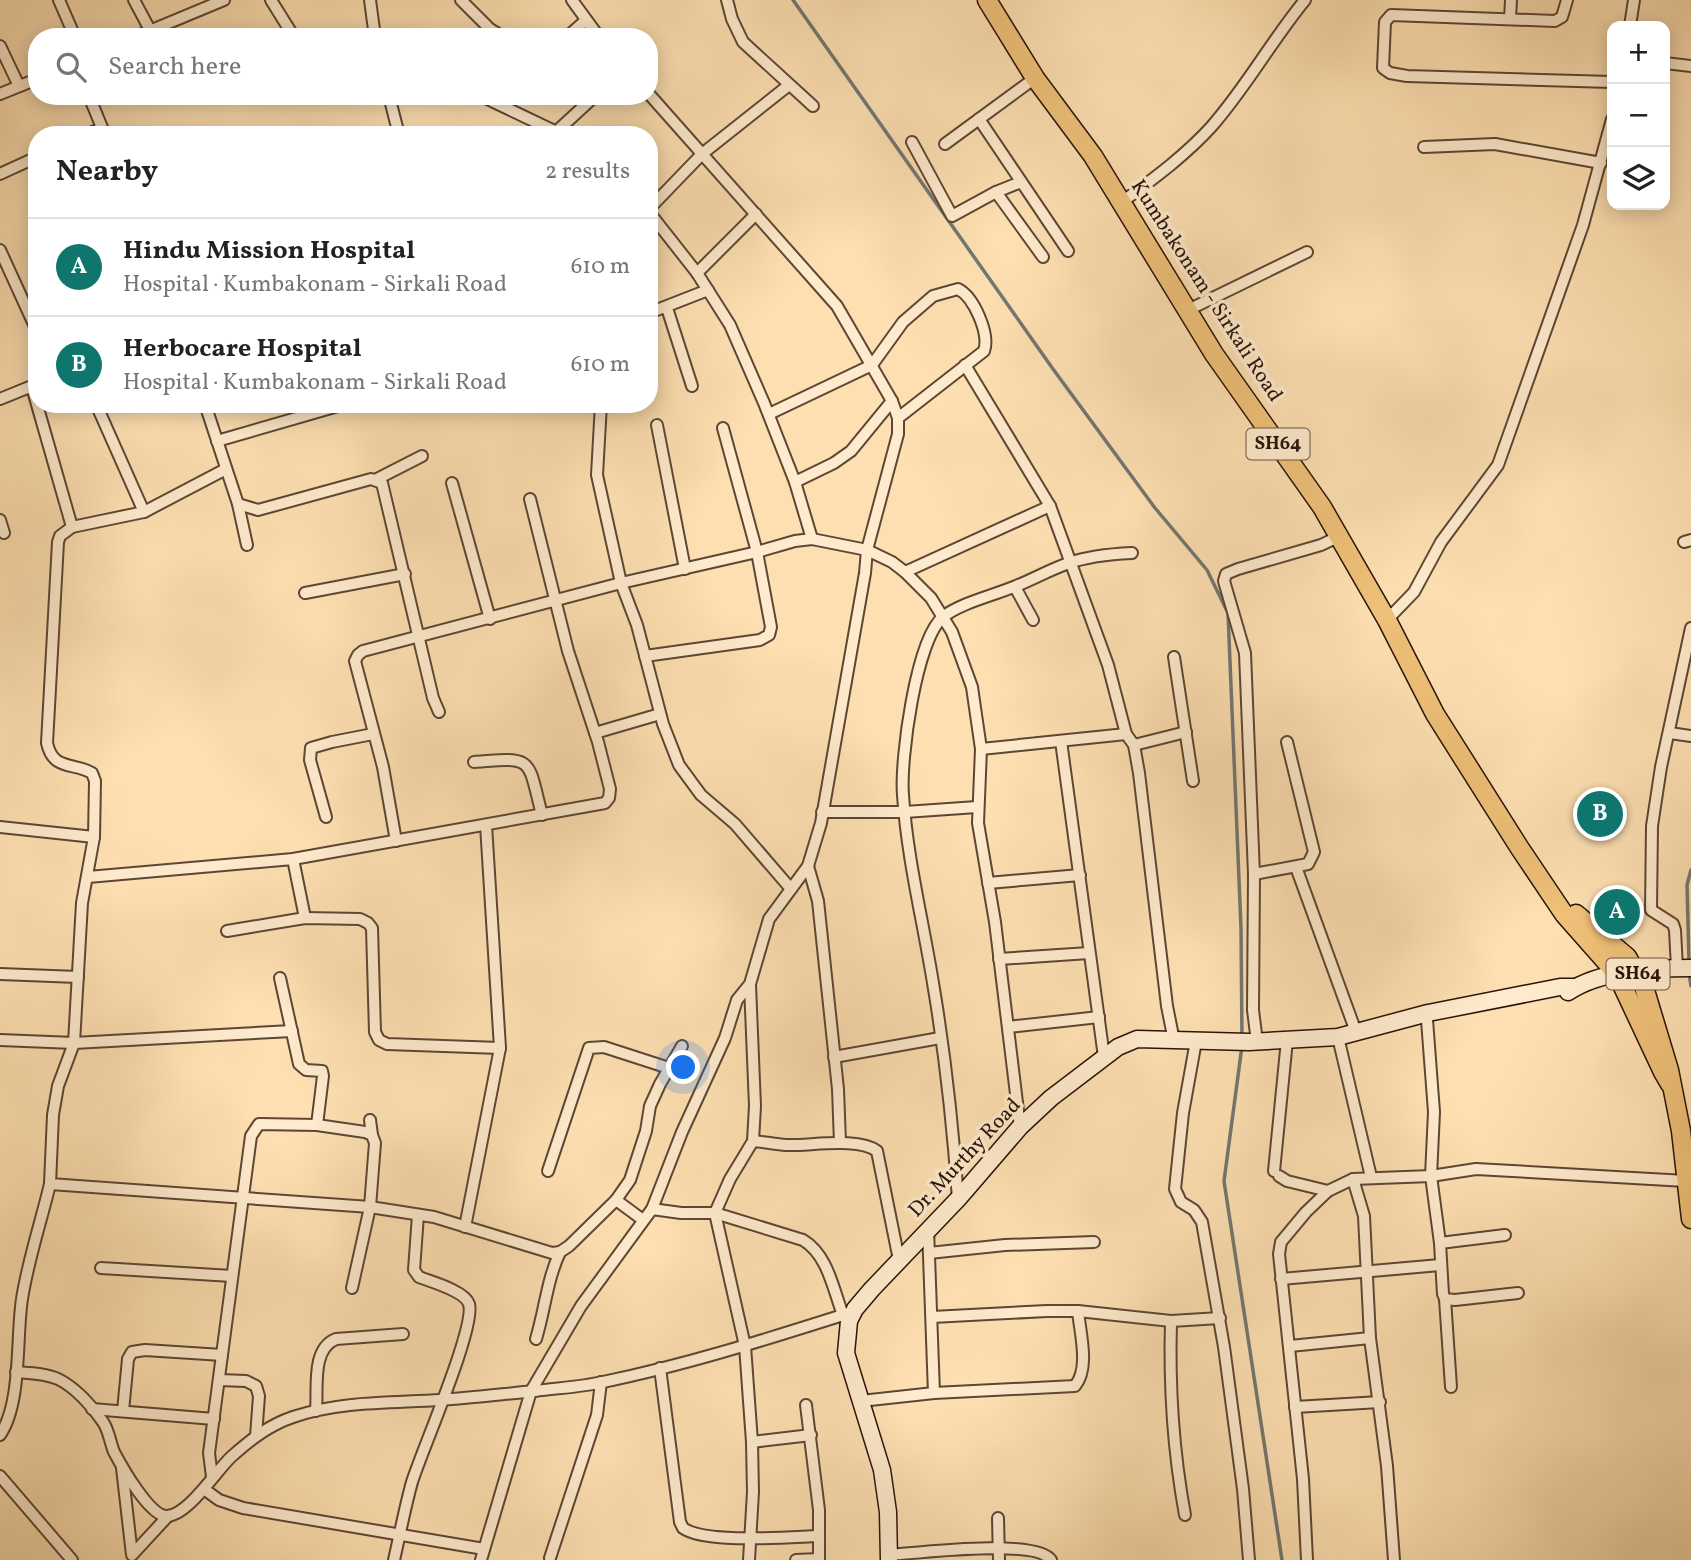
<!DOCTYPE html>
<html lang="en">
<head>
<meta charset="utf-8">
<style>
  body { margin:0; font-family:Vollkorn,serif; background:#f6f6f6; color:#222 }
  .controls { position:absolute; right:21px; top:21px; display:grid; overflow:hidden; border-radius:14px; box-shadow:0 4px 18px #0003 }
  .controls button { width:63px; height:63px; display:grid; place-items:center; padding:0; border:0; border-bottom:2px solid #e0e0e0; background:#fff; color:#222; font:35px sans-serif }
  .you { position:absolute; left:684px; top:1068px; width:24px; height:24px; margin:-18px; border:5px solid #fff; border-radius:50%; background:#1a73e8; box-shadow:0 0 0 10px #1a73e833 }
  .badge { display:grid; place-items:center; width:46px; height:46px; border-radius:50%; background:#0f766e; color:#fff; font-size:23px; font-weight:700 }
  .pin { position:absolute; translate:-50% -50%; border:4px solid #fff; box-shadow:0 2px 7px #0006 }
  .list { margin:0; padding:0; list-style:none }
  h2 { display:flex; justify-content:space-between; align-items:center; height:91px; margin:0; padding:0 28px; font-size:30px }
  h2 small { font-size:23px; font-weight:400; color:#767676 }
  .list li { display:grid; grid-template-columns:46px 1fr auto; gap:21px; align-items:center; box-sizing:border-box; height:98px; padding:0 28px; border-top:2px solid #e0e0e0 }
  .list b { display:block; font-size:26px; white-space:nowrap }
  .list p { margin:0; font-size:23px; white-space:nowrap; color:#767676 }
  .list em { font-size:23px; font-style:normal; color:#767676 }
  .icon { flex:none; width:38px; height:38px; fill:none; stroke:currentColor; stroke-width:2; stroke-linecap:round; stroke-linejoin:round }
  .map { position:relative; flex:none; width:1691px; height:1560px; overflow:hidden }
  .search { position:absolute; background:#fff; box-shadow:0 4px 18px #0003; left:28px; top:28px; width:630px; height:77px; display:flex; align-items:center; gap:18px; box-sizing:border-box; padding:0 24px; border-radius:28px; color:#767676; font-size:26px }
  .panel { position:absolute; background:#fff; box-shadow:0 4px 18px #0003; left:28px; top:126px; width:630px; height:287px; border-radius:28px }
  .map>svg:first-child { display:block }
  .lines { fill:none; stroke-linecap:round; stroke-linejoin:round }
  .stream { stroke:#717771; stroke-width:3.5 }
  .street-casing { stroke:#5d4634; stroke-width:14 }
  .secondary-casing { stroke:#28130a; stroke-width:19 }
  .primary-casing { stroke:#28130a; stroke-width:21 }
  .street { stroke:#feeacc; stroke-width:10 }
  .secondary { stroke:#feeacc; stroke-width:16 }
  .primary { stroke:#eec078; stroke-width:18 }
  .labels { text-anchor:middle; dominant-baseline:central; stroke-width:7; stroke-linejoin:round; paint-order:stroke }
  .shield { fill:#feeacc; stroke:#685444; stroke-width:2 }
  .shield-label { font-size:19px; font-weight:bold; fill:#28130a }
  .street-label { font-size:21px; fill:#28130a; stroke:#feeacc }
</style>
</head>
<body>
<div class="map">
<svg width="1691" height="1560" viewBox="0 0 1691 1560">
  <rect width="100%" height="100%" fill="#fddfb1"/>
  <filter id="stains"><feTurbulence type="fractalNoise" baseFrequency=".00286" numOctaves="4"/><feColorMatrix values="0 0 0 0 .2 0 0 0 0 .09 0 0 0 0 .02 0 0 0 .5 -.17"/></filter>
  <radialGradient id="worn" r=".72"><stop offset=".6" stop-color="#630" stop-opacity="0"/><stop offset="1" stop-color="#630" stop-opacity=".3"/></radialGradient>
  <g class="lines">
    <!-- stream -->
    <g class="stream">
      <polyline points="793,0 1053,369 1155,508 1207,570 1228,613 1241,928 1242,1039"/>
      <polyline points="1689,962 1687,885 1691,870"/>
      <polyline points="1689,973 1691,986"/>
      <polyline points="1242,1046 1224,1181 1282,1560"/>
    </g>
    <!-- street casing -->
    <g class="street-casing">
      <g id="street">
        <polyline points="59,0 75,37"/>
        <polyline points="134,0 150,30"/>
        <polyline points="271,0 294,37"/>
        <polyline points="370,0 375,37"/>
        <polyline points="461,0 490,29 503,37"/>
        <polyline points="572,0 599,37"/>
        <polyline points="727,0 732,19 743,42 813,106"/>
        <polyline points="1567,0 1562,17 1555,21 1391,15 1385,22 1383,68 1390,73 1407,76 1612,82"/>
        <polyline points="1510,19 1511,0"/>
        <polyline points="1630,26 1634,0"/>
        <polyline points="135,37 224,0"/>
        <polyline points="567,37 585,21"/>
        <polyline points="0,46 19,86"/>
        <polyline points="1665,63 1691,66"/>
        <polyline points="0,94 37,79"/>
        <polyline points="89,96 105,135"/>
        <polyline points="389,96 399,135"/>
        <polyline points="481,96 563,135"/>
        <polyline points="979,119 1068,251"/>
        <polyline points="557,131 595,96"/>
        <polyline points="86,135 102,128"/>
        <polyline points="912,142 952,216 996,192"/>
        <polyline points="945,144 1035,78"/>
        <polyline points="1424,147 1495,144 1601,163"/>
        <polyline points="0,174 37,157"/>
        <polyline points="1021,182 996,192 1043,257"/>
        <path d="M1122,202C1153,179 1186,155 1212,126C1247,86 1272,40 1305,0"/>
        <polyline points="649,209 702,154 789,85"/>
        <polyline points="649,212 697,273 730,325 764,403 795,482 812,539"/>
        <polyline points="0,250 37,331"/>
        <polyline points="697,273 756,214"/>
        <polyline points="667,308 692,386"/>
        <polyline points="1186,311 1307,252"/>
        <polyline points="649,313 708,290"/>
        <polyline points="965,365 1050,506 1108,665 1126,734 1134,745 1139,773 1167,1006 1174,1041"/>
        <polyline points="32,387 72,527"/>
        <polyline points="0,399 37,384"/>
        <polyline points="96,404 144,512"/>
        <polyline points="205,404 238,504 258,510 371,479 382,483 433,698 439,712"/>
        <polyline points="601,404 597,475 621,583 637,625 663,724 679,765 701,795 735,824 791,889"/>
        <path d="M769,414L872,365L903,322L933,296L958,289C974,297 990,334 984,351L898,418"/>
        <polyline points="657,425 685,569"/>
        <polyline points="217,441 345,404"/>
        <path d="M226,469L144,512L72,527L60,536L58,542L47,743C53,771 73,762 92,773L95,781L94,837L82,903L74,1043L58,1086L53,1115L50,1184L370,1207L434,1217L552,1253L560,1252L569,1246L616,1200L643,1220"/>
        <polyline points="377,479 422,456"/>
        <polyline points="795,482 834,463 851,451 892,401"/>
        <polyline points="452,483 490,619"/>
        <polyline points="238,504 247,545"/>
        <polyline points="0,520 4,533"/>
        <polyline points="1684,542 1691,540"/>
        <polyline points="905,572 1050,506"/>
        <polyline points="1015,587 1033,620"/>
        <polyline points="305,593 405,574"/>
        <polyline points="1387,620 1414,592 1441,542 1498,465 1583,225 1612,119"/>
        <polyline points="645,656 760,640 769,635 771,627 757,552 723,428"/>
        <polyline points="1174,657 1193,781"/>
        <polyline points="595,733 660,714"/>
        <polyline points="1670,733 1691,736"/>
        <polyline points="1061,741 1104,1057"/>
        <polyline points="1134,745 1186,732"/>
        <polyline points="981,749 1126,734"/>
        <path d="M474,762C535,757 527,757 542,815"/>
        <polyline points="822,812 905,812 977,807"/>
        <polyline points="326,817 310,760 311,748 332,742 373,734"/>
        <polyline points="0,827 94,837"/>
        <polyline points="396,841 383,767 355,661 358,655 363,651 621,583 757,552 795,541 812,539 867,550 892,562 905,572 931,598 952,632 972,687 981,749 978,823 995,922 1020,1127"/>
        <polyline points="293,859 305,918"/>
        <polyline points="808,866 818,901 838,1089 840,1143"/>
        <polyline points="1296,867 1356,1032"/>
        <polyline points="1254,874 1308,864 1314,852 1287,742"/>
        <polyline points="88,877 293,859 605,803 609,798 610,789 598,742 568,651 530,499"/>
        <polyline points="988,883 1080,875"/>
        <polyline points="227,931 305,918 360,919 368,923 372,928 375,1032 379,1040 387,1044 500,1048"/>
        <polyline points="999,959 1089,953"/>
        <polyline points="1677,968 1675,930 1673,924 1651,910 1652,826 1661,767 1691,628"/>
        <polyline points="0,974 78,977"/>
        <polyline points="280,978 299,1064 306,1070 322,1071 323,1076 317,1125"/>
        <polyline points="1427,1020 1434,1112 1431,1176 1440,1243 1443,1294 1445,1299 1455,1300 1518,1293"/>
        <polyline points="1008,1027 1099,1017"/>
        <polyline points="1338,1037 1371,1177"/>
        <polyline points="0,1040 74,1043 292,1031"/>
        <polyline points="1196,1041 1183,1113 1175,1189 1181,1202 1194,1210 1202,1222 1224,1347 1243,1489 1249,1560"/>
        <polyline points="1257,1042 1253,1010 1254,874 1245,653 1224,581 1226,574 1238,569 1321,545 1340,536"/>
        <polyline points="834,1057 940,1038"/>
        <polyline points="370,1120 372,1135"/>
        <path d="M753,1141C764,1142 775,1144 786,1145C810,1146 858,1137 877,1151L899,1260"/>
        <polyline points="548,1171 589,1048 604,1047 669,1068"/>
        <polyline points="1274,1171 1287,1040"/>
        <polyline points="1279,1176 1287,1181 1328,1191"/>
        <polyline points="1353,1179 1364,1216 1370,1338 1387,1466 1394,1560"/>
        <path d="M958,1199C953,1127 945,1054 933,983C923,921 907,858 903,795C900,760 916,639 943,617C960,603 995,595 1016,586C1034,579 1051,569 1069,563C1089,556 1111,554 1132,553"/>
        <polyline points="616,1200 630,1180 646,1131 650,1106 660,1084 682,1046"/>
        <path d="M652,1209L681,1213H715L803,1240C828,1255 833,1289 843,1315"/>
        <polyline points="465,1227 500,1048 486,825"/>
        <polyline points="928,1229 934,1393"/>
        <polyline points="1440,1243 1505,1235"/>
        <polyline points="929,1253 1005,1245 1094,1242"/>
        <polyline points="101,1268 232,1276"/>
        <polyline points="1281,1279 1440,1265"/>
        <polyline points="1445,1299 1451,1387"/>
        <polyline points="932,1317 1047,1311 1078,1311 1171,1321 1220,1318"/>
        <path d="M1171,1321C1169,1387 1173,1450 1185,1515"/>
        <path d="M536,1339C545,1309 547,1280 560,1252"/>
        <polyline points="1290,1346 1370,1338"/>
        <path d="M660,1368L680,1522L683,1528C705,1544 789,1537 818,1536"/>
        <path d="M16,1372C29,1373 45,1373 58,1379C75,1387 93,1407 103,1422C109,1431 110,1442 114,1452C122,1467 149,1515 166,1516C187,1517 216,1471 231,1457C250,1440 269,1425 293,1417C340,1401 391,1403 440,1400C472,1398 503,1394 535,1391C557,1388 581,1387 603,1382C685,1365 764,1340 843,1315L849,1321"/>
        <polyline points="219,1380 246,1381 256,1386 259,1396 256,1436"/>
        <path d="M861,1401L934,1393L1075,1386C1090,1368 1080,1333 1078,1311"/>
        <polyline points="806,1405 819,1510 819,1560"/>
        <polyline points="1295,1407 1380,1402"/>
        <polyline points="92,1409 214,1419"/>
        <polyline points="123,1411 128,1359 132,1352 145,1350 222,1355"/>
        <path d="M316,1411C318,1388 311,1349 336,1339L403,1334"/>
        <path d="M0,1435C22,1403 16,1337 22,1299C28,1260 41,1222 50,1184"/>
        <polyline points="752,1442 811,1435"/>
        <polyline points="122,1468 132,1555 168,1516"/>
        <polyline points="0,1476 72,1560"/>
        <polyline points="212,1477 209,1453 251,1136 259,1124 317,1125 365,1132 372,1135 375,1143 370,1207 352,1288"/>
        <polyline points="204,1489 219,1500 243,1508 484,1549"/>
        <polyline points="998,1518 999,1560"/>
        <path d="M889,1555C917,1553 1036,1538 1051,1560"/>
        <polyline points="550,1558 597,1415 601,1382"/>
        <path d="M394,1560C400,1534 405,1507 412,1482C422,1450 476,1327 469,1304C465,1291 432,1282 419,1277L414,1270L418,1215"/>
        <polyline points="481,1560 531,1391 581,1306 652,1209 682,1132 725,1038 737,1000 750,984 769,919 808,866 821,823 865,573 867,550 898,434 898,418 892,401 837,306 649,94"/>
        <polyline points="749,1560 753,1492 752,1442 745,1346 715,1213 730,1179 753,1141 755,1106 750,985"/>
        <polyline points="796,1560 819,1559"/>
        <polyline points="1307,1560 1303,1479 1279,1254 1281,1242 1306,1212 1328,1191 1353,1179 1431,1176 1476,1169 1686,1181"/>
      </g>
    </g>
    <!-- secondary casing -->
    <g class="secondary-casing">
      <g id="secondary">
        <path d="M1568,992C1601,970 1652,968 1691,968"/>
        <polyline points="889,1560 888,1512 882,1470 846,1353 849,1321 855,1309 872,1289 958,1199 1020,1127 1051,1098 1118,1047 1137,1039 1249,1042 1338,1037 1428,1013 1560,987 1575,987"/>
      </g>
    </g>
    <!-- primary casing -->
    <g class="primary-casing">
      <g id="primary">
        <polyline points="987,0 1035,78 1093,156 1214,354 1322,507 1387,620 1435,714 1519,847 1564,914 1617,974 1663,1072 1670,1084"/>
        <polyline points="1576,914 1627,957 1644,987 1669,1070 1681,1131 1691,1219"/>
      </g>
    </g>
    <!-- street -->
    <use href="#street" class="street"/>
    <!-- secondary -->
    <use href="#secondary" class="secondary"/>
    <!-- primary -->
    <use href="#primary" class="primary"/>
  </g>
  <g class="labels">
    <!-- shield labels -->
    <g class="shield">
      <rect x="1246.5" y="428.5" width="63" height="31" rx="5"/>
      <rect x="1606.5" y="958.5" width="63" height="31" rx="5"/>
    </g>
    <g class="shield-label">
      <text x="1278" y="444">SH64</text>
      <text x="1638" y="974">SH64</text>
    </g>
    <!-- street labels -->
    <g class="street-label">
      <text transform="translate(1206 291) rotate(57)">Kumbakonam - Sirkali Road</text>
      <text transform="translate(965 1158) rotate(-47)">Dr. Murthy Road</text>
    </g>
  </g>
  <rect width="100%" height="100%" filter="url(#stains)"/>
  <rect width="100%" height="100%" fill="url(#worn)"/>
</svg>
<div class="controls">
<button>+</button>
<button>−</button>
<button><svg class="icon" aria-label="layers" viewBox="0 0 24 24"><path d="M12 4l9 5-9 5-9-5zM3 14l9 5 9-5"/></svg></button>
</div>
<div class="you"></div>
<div class="pin badge" style="left:1617px;top:912px">A</div>
<div class="pin badge" style="left:1600px;top:814px">B</div>
<div class="search"><svg class="icon" aria-label="search" viewBox="0 0 24 24"><circle cx="10" cy="10" r="6"/><path d="M15 15l6 6"/></svg>Search here</div>
<section class="panel">
<h2>Nearby<small>2 results</small></h2>
<ul class="list">
<li><span class="badge">A</span><div><b>Hindu Mission Hospital</b><p>Hospital · Kumbakonam - Sirkali Road</p></div><em>610 m</em></li>
<li><span class="badge">B</span><div><b>Herbocare Hospital</b><p>Hospital · Kumbakonam - Sirkali Road</p></div><em>610 m</em></li>
</ul>
</section>
</div>
</body>
</html>
